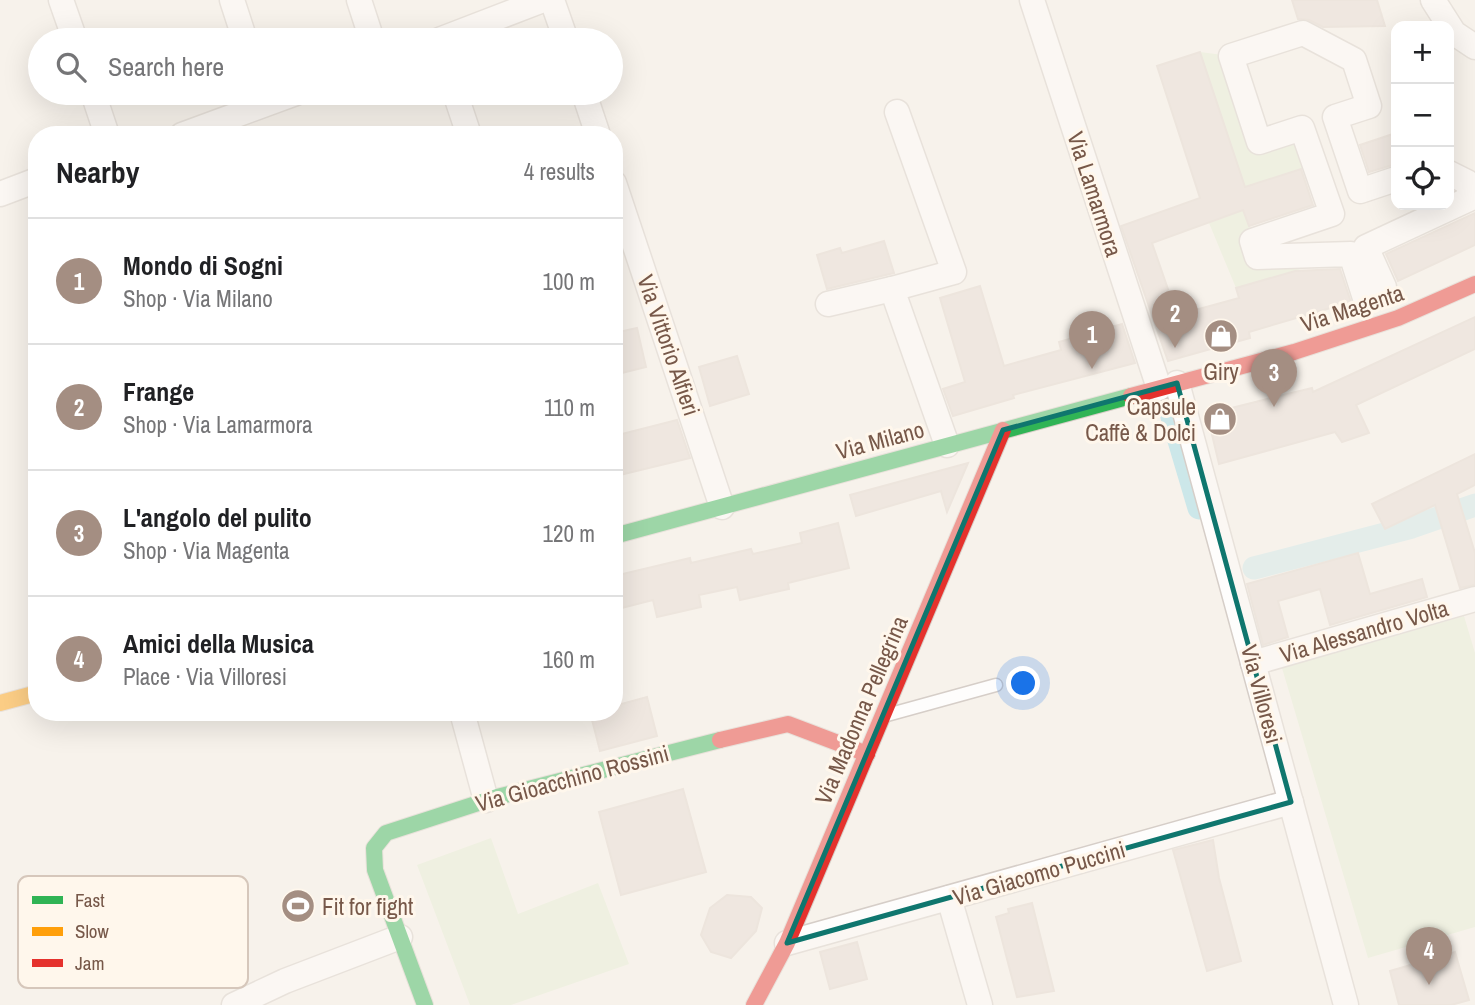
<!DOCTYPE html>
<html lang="en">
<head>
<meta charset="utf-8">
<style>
  body { margin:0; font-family:"Archivo Narrow",sans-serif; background:#f6f6f6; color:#202124 }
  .controls { position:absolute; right:21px; top:21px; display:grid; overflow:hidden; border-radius:14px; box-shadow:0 7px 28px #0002 }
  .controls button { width:63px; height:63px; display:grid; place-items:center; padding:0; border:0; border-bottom:2px solid #e0e0e0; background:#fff; color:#202124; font:35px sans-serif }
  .you { position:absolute; left:1024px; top:684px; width:24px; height:24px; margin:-18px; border:5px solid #fff; border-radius:50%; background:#1a73e8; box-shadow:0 0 0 10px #1a73e833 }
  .badge { display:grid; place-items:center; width:46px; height:46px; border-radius:50%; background:#a48e82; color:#fff; font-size:23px; font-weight:700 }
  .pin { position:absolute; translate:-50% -58px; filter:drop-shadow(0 2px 4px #0008) }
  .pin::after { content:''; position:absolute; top:37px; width:24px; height:21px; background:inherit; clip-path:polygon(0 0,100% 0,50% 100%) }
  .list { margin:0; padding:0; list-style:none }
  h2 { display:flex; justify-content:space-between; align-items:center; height:91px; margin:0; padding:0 28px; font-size:30px }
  h2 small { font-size:23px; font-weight:400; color:#757577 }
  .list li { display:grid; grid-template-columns:46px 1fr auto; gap:21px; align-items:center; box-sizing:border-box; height:126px; padding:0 28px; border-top:2px solid #e0e0e0 }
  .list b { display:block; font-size:26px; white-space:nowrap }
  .list p { margin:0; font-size:23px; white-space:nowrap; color:#757577 }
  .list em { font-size:23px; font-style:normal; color:#757577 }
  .icon { flex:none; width:38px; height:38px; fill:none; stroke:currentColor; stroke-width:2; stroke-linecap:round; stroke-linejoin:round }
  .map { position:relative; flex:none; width:1475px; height:1005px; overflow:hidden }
  .search { position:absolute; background:#fff; box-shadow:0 7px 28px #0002; left:28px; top:28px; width:595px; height:77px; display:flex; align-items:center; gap:18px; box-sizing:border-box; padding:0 24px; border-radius:38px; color:#757577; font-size:26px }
  .panel { position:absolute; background:#fff; box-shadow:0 7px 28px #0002; left:28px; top:126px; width:595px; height:595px; border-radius:28px }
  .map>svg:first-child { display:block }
  .green { fill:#e4eed5 }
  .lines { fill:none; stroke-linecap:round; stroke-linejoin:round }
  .canal { stroke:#cce7e9; stroke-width:23 }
  .building { fill:#e4dad2; stroke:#e0d5cd; stroke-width:2 }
  .lane-casing { stroke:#d6cec8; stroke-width:15 }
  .street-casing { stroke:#d6cec8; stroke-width:27 }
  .fast-casing { stroke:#d7cec7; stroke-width:18 }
  .slow-casing { stroke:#d7cec7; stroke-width:18 }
  .jam-casing { stroke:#d7cec7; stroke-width:18 }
  .lane { stroke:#fefdfc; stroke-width:12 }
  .street { stroke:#fefdfc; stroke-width:24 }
  .fast { stroke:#30b455; stroke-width:16 }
  .slow { stroke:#ff9f0a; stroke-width:16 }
  .jam { stroke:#e5322d; stroke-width:16 }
  .marked { fill:none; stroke:#0f766e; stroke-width:5; stroke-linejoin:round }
  .labels { text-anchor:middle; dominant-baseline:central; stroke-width:6; stroke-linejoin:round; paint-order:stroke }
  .street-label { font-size:23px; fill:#775849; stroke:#fff7ec }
  .poi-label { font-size:23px; fill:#775849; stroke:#fff7ec }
  .key { fill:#fff7ec; stroke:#d6c7bb; stroke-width:2 }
  .key-label { font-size:19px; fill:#775849 }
</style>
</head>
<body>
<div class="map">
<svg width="1475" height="1005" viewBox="0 0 1475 1005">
  <rect width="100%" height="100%" fill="#f7f2eb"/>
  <!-- green -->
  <g class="green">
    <polygon points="1200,52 1231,56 1259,142 1302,128 1315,164 1245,187"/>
    <polygon points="1329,202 1252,241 1351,254 1236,288 1209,223 1244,210 1250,228"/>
    <polygon points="1464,616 1475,653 1475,927 1368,958 1282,668"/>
    <polygon points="491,838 518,914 598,883 629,964 511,1005 470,1005 417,865"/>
  </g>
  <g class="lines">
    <!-- canal -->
    <g class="canal">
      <polyline points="1172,417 1199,508"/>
      <polyline points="1254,568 1412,527 1475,505"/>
    </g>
  </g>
  <!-- building -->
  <g class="building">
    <polygon points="1292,0 1377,0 1385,26 1323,27 1309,20 1298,19"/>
    <polygon points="1200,52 1245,187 1301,169 1313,205 1249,226 1243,210 1152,243 1177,315 1239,298 1236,288 1295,271 1340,269 1351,302 1249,332 1250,338 1168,361 1121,226 1200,198 1157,66"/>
    <polygon points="1396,133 1396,164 1369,172 1360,145"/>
    <polygon points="1475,213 1475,245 1398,281 1386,254"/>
    <polygon points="884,241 894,273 827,289 817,255 840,248 842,253"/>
    <polygon points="980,286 1004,366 1061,350 1059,342 1122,324 1135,363 1013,395 1014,398 953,416 943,389 965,382 940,298"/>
    <polygon points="1475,317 1475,349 1356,405 1369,433 1342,442 1335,432 1219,464 1209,422 1211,413 1312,388 1313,392"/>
    <polygon points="637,328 646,367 614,375 614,333"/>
    <polygon points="737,356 749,394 710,406 699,367"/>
    <polygon points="677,420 690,458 620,475 614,436"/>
    <polygon points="1475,454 1475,485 1457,494 1475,553 1475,585 1460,588 1435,505 1385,529 1372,504"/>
    <polygon points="968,463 947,512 941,491 856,516 850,495"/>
    <polygon points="838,523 849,568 788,583 789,589 740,600 737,587 699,595 701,607 657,617 653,600 614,610 614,576 690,558 691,563 751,549 753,554 802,543 800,533"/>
    <polygon points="1358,553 1370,594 1422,579 1427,597 1330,625 1320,589 1278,601 1288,637 1263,645 1247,584"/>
    <polygon points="647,697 657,736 600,751 590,712 614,712 614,706"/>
    <polygon points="683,789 706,872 621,895 599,812"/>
    <polygon points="1213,840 1219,878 1241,961 1207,971 1173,850"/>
    <polygon points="727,895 751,897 762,908 756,931 731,958 711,952 701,935 710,908"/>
    <polygon points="1032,903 1054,991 1017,997 996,917 1009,913 1008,909"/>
    <polygon points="857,942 867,979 830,989 820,952"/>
    <polygon points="1455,952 1469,1000 1451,1005 1399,1005 1390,971"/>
  </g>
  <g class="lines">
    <!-- lane casing -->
    <g class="lane-casing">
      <polyline id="lane" points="887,715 996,685"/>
    </g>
    <!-- street casing -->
    <g class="street-casing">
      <g id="street">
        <polyline points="61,0 75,40"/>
        <polyline points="232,0 245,40"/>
        <polyline points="359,0 372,40"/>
        <polyline points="552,0 566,40"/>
        <polyline points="1032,0 1159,388"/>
        <polyline points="1433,0 1454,33 1475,47"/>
        <polyline points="439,40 543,0"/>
        <polyline points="93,93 107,135"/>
        <polyline points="455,93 469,135"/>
        <polyline points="584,93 598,135"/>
        <polyline points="897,112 954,272 892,289 947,445"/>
        <polyline points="182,135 296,93"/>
        <polyline points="1396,179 1360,191 1335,117 1369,106 1354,60 1303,33 1231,56 1259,142 1302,128 1332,214 1252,241 1257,257 1351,254 1365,298 1384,287 1366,247 1471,198 1467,182 1449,173"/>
        <polyline points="614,183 722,507"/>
        <polyline points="0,194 37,180"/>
        <polyline points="828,304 892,289"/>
        <polyline points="1177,383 1346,1005"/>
        <polyline points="1253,663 1475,599"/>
        <polyline points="462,712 486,800"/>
        <polyline points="949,898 980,1005"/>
        <polyline points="787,943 1291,802"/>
        <polyline points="234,1005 285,981 400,937"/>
      </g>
    </g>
    <!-- fast casing -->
    <g class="fast-casing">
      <g id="fast">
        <polyline points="614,536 1131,396"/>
        <polyline points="425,1005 375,870 374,848 386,833 497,797 720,740"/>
      </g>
    </g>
    <!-- slow casing -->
    <g class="slow-casing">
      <polyline id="slow" points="0,703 37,693"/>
    </g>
    <!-- jam casing -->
    <g class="jam-casing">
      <g id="jam">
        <polyline points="1131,396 1294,352 1398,318 1475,284"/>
        <polyline points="720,740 788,724 867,754"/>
        <polyline points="754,1005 787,943 1003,430"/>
      </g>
    </g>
    <!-- lane -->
    <use href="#lane" class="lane"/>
    <!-- street -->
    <use href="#street" class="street"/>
    <!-- fast -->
    <use href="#fast" class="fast"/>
    <!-- slow -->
    <use href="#slow" class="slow"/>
    <!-- jam -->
    <use href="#jam" class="jam"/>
  </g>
  <!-- marked area -->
  <path d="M0 0H1475V1005H0ZM1177,383L1291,802L787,943L1003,430Z" fill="#f7f2eb" fill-opacity=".55" fill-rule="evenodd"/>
  <path class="marked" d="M1177,383L1291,802L787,943L1003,430Z"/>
  <!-- icons -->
  <defs>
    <g id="shop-disc" transform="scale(1.75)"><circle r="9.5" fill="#a48e82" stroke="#fff7ec"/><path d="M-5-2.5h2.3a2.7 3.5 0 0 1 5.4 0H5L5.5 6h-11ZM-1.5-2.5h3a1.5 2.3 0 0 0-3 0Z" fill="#fff"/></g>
    <g id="stadium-disc" transform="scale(1.75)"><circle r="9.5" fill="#a48e82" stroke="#fff7ec"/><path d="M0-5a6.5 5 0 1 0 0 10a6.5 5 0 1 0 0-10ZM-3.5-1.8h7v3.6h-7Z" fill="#fff"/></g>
  </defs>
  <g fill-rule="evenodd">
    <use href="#shop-disc" x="1221" y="336"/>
    <use href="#shop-disc" x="1220" y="419"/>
    <use href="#stadium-disc" x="298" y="906"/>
  </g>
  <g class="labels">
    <!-- street labels -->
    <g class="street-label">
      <text transform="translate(1095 194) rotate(72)">Via Lamarmora</text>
      <text transform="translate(1352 308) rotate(-18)">Via Magenta</text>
      <text transform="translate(669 345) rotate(71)">Via Vittorio Alfieri</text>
      <text transform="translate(880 440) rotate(-15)">Via Milano</text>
      <text transform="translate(1364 631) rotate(-16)">Via Alessandro Volta</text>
      <text transform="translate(1262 694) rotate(75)">Via Villoresi</text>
      <text transform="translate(861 710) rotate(-67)">Via Madonna Pellegrina</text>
      <text transform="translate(572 778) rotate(-15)">Via Gioacchino Rossini</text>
      <text transform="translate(1039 873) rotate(-16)">Via Giacomo Puccini</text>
    </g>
    <!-- poi labels -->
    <g class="poi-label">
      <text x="1221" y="371">Giry</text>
      <text x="1196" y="406" text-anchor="end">Capsule<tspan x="1196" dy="26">Caffè &amp; Dolci</tspan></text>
      <text x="322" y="906" text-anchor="start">Fit for fight</text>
    </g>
  </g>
  <!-- legend -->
  <rect x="18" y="876" width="230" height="112" rx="10" class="key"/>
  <rect x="32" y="896" width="31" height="8" fill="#30b455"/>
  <rect x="32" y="927" width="31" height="9" fill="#ff9f0a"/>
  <rect x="32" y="959" width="31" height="8" fill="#e5322d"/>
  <g class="key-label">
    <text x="75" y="907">Fast</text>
    <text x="75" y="938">Slow</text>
    <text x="75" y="970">Jam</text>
  </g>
</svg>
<div class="controls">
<button>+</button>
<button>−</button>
<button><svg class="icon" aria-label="locate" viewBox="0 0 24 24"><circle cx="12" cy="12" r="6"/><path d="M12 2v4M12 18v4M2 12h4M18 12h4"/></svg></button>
</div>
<div class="you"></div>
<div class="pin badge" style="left:1092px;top:369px">1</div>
<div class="pin badge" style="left:1175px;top:348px">2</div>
<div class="pin badge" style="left:1274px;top:407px">3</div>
<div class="pin badge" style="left:1429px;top:985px">4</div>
<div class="search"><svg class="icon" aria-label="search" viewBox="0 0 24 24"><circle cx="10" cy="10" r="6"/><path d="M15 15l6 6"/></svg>Search here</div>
<section class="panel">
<h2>Nearby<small>4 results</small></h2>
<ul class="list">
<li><span class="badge">1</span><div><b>Mondo di Sogni</b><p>Shop · Via Milano</p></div><em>100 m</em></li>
<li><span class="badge">2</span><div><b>Frange</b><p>Shop · Via Lamarmora</p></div><em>110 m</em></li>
<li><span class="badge">3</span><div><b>L'angolo del pulito</b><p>Shop · Via Magenta</p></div><em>120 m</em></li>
<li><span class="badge">4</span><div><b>Amici della Musica</b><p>Place · Via Villoresi</p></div><em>160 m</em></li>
</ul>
</section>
</div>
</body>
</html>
